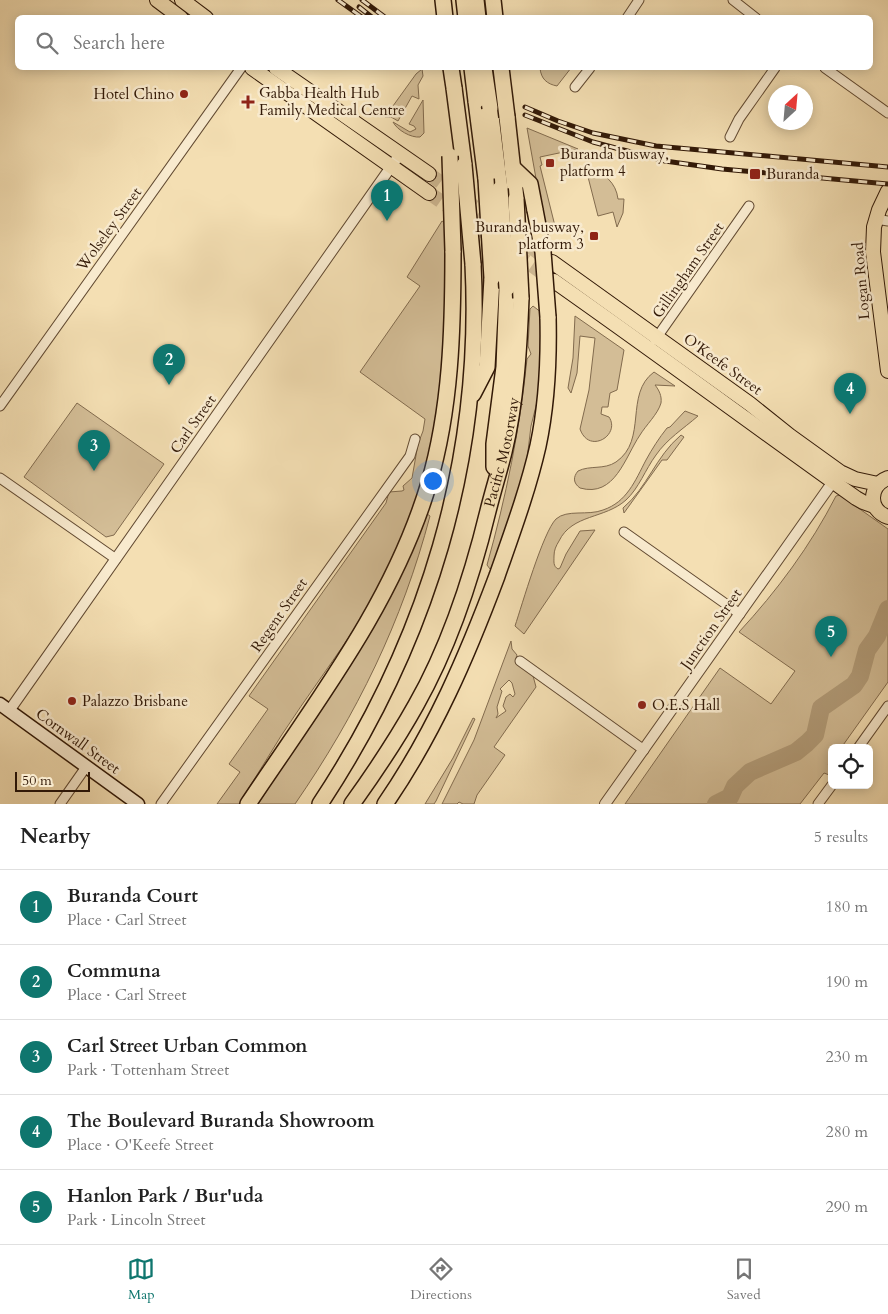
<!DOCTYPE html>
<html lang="en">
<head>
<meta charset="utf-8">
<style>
  body { margin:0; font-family:Cardo,serif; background:#f6f6f6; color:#222 }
  .controls { position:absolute; right:15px; bottom:15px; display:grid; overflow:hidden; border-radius:8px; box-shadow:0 2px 12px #0003 }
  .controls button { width:45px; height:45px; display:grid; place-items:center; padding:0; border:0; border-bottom:1px solid #e0e0e0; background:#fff; color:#222; font:25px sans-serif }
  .compass { position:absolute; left:768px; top:85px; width:45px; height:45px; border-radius:50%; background:#fff; box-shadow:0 2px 12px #0003; rotate:26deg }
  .scale { position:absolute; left:15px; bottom:12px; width:75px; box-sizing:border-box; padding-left:5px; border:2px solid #321907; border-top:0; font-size:14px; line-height:18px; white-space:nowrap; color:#321907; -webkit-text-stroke:4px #f8eace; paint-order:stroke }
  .you { position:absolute; left:432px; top:480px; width:18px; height:18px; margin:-12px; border:4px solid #fff; border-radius:50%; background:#1a73e8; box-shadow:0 0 0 8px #1a73e833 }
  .badge { display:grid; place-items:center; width:32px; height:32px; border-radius:50%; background:#0f766e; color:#fff; font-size:16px; font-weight:700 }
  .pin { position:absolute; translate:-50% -41px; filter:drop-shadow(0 1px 2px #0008) }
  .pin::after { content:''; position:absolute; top:26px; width:18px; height:15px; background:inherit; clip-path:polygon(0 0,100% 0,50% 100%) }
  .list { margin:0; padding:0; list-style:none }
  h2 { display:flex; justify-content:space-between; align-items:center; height:65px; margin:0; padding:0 20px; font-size:21px }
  h2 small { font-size:16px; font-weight:400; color:#767676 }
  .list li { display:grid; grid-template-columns:32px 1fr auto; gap:15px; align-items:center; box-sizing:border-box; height:75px; padding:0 20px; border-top:1px solid #e0e0e0 }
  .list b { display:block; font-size:19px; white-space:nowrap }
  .list p { margin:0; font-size:16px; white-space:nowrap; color:#767676 }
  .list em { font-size:16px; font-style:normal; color:#767676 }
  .icon { flex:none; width:28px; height:28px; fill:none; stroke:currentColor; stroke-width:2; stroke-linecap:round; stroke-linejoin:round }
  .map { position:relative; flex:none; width:888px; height:804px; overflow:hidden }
  .search { position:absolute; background:#fff; box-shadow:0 2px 12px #0003; left:15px; right:15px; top:15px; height:55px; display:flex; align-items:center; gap:12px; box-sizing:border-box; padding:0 18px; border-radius:8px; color:#767676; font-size:19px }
  .sheet { height:440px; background:#fff }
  nav { display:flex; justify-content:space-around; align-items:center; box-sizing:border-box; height:70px; border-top:1px solid #e0e0e0; background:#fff; font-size:14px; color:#767676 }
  nav a { display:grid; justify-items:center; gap:2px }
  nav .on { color:#0f766e }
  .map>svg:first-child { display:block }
  .green { fill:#d3bd96; stroke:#826b4e; fill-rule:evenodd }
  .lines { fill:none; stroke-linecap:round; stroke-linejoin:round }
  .river { stroke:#b29c79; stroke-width:18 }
  .trunk-tunnel { stroke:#cdb791; stroke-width:14; stroke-dasharray:14 7; stroke-linecap:butt }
  .minor-casing { stroke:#624a32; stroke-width:11 }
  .tertiary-casing { stroke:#624a32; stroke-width:12 }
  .secondary-casing { stroke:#321907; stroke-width:15 }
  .primary-casing { stroke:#321907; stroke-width:16 }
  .trunk-casing { stroke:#321907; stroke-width:16 }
  .motorway-casing { stroke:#321907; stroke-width:18 }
  .minor { stroke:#f8eace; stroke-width:9 }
  .tertiary { stroke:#f8eace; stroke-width:10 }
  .secondary { stroke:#f8eace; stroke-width:12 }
  .primary { stroke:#f4dfb3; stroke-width:14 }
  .trunk { stroke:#f4dfb3; stroke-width:14 }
  .motorway { stroke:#f4dfb3; stroke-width:15 }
  .rail-casing { stroke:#321907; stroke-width:5 }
  .rail { stroke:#f8eace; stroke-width:3; stroke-dasharray:9; stroke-linecap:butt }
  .motorway-bridge-casing { stroke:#321907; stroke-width:18; stroke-linecap:butt }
  .motorway-bridge { stroke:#f4dfb3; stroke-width:15 }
  .poi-dot { fill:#8f2418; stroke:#f8eace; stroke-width:2 }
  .labels { text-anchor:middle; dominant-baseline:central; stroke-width:5; stroke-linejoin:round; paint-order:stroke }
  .poi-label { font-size:15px; fill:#321907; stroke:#f8eace; text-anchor:start }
  .street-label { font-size:15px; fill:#321907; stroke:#f8eace }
</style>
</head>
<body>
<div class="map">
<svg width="888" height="804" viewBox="0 0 888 804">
  <rect width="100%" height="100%" fill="#f4dfb3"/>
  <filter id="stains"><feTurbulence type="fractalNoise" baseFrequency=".004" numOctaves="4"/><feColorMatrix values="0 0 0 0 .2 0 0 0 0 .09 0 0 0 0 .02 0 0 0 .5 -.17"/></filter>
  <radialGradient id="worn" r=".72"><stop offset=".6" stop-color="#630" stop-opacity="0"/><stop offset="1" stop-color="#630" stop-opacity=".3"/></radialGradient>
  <!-- green -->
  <g class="green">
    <path d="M540,68H571L557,86C547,84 541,79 540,68Z"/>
    <polygon points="422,69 423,76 418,85 419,99 412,96 398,121 391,117 385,117 416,74"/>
    <path d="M423,100L424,133L420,137C411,138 397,130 393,122L410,132L416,129L414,126L409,124Z"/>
    <polygon points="527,128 578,149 540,157 542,165 540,166 555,226 545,229"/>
    <path d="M590,167C604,174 616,182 618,199H624L623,213L617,227L613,212L598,216L587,173Z"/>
    <path d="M442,221L445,223C447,303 447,398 424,475C411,522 388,576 362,617C336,658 307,696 281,736C267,759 253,781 239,804H217L240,772L229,764L268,709L249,696L386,503L389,492L402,491L404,490L403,486L412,478L418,444L423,431L425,419L360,372L420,286L407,277Z"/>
    <path d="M533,306L542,313L540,390L531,426L527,459L517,501L492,568L490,569L487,565C506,497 520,429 527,359L531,354L528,346L530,309Z"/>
    <path d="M575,316L624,350L617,390L610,393L608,407H602L601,414L609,417C621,435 589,455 580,429L589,390L595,338L580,336L577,373L571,393L568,388L573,358Z"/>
    <path d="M654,372L675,386L655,385C659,390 662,396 661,403C658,414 646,425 640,435C625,457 615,498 580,488C573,483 573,477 578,471C590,465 604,470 616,462C648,440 624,394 654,372Z"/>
    <polygon points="77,403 164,464 114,535 106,537 24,477"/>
    <path d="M685,411L698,416C683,429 667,439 656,455C645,470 639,488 626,500C605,519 572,514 559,541C556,546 554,550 554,556C554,562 553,566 558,569L560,568L566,554L580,531L595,530L524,634L515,626C522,605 543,532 556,519C567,509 588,516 603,510C627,502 635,481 646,460C652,449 659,438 667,428L670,427Z"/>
    <path d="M681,435L684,437L667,460H662L624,513L623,508C648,487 655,457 681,435Z"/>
    <path d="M840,495L888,529V682L841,748H832V760L828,765L832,768V776L824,773L800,804H625L720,668L771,704L795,671L739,632C777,591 811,545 836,496Z"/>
    <path d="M426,513L430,516C402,622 357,714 295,804H258L311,723Z"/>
    <path d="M511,641L512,649L517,655L516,659L532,672L536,687L494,747L505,755L477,795L474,804H463L459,802L457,804H442L474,740ZM509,680L512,683L515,694L513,697L510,694L506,697L503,706L506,711L496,718L498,714L497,707L502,691L500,689Z"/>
    <polygon points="473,718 475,719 436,801 434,804 425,804 453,758"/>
  </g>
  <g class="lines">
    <!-- river -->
    <polyline class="river" points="716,804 730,797 735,786 750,772 796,752 807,743 815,735 821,708 854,685 860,676 867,650 877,636 888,609"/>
    <!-- trunk-tunnel -->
    <g class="trunk-tunnel">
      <polyline points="429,174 550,261"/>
      <polyline points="429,193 551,279"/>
    </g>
    <!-- minor casing -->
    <g class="minor-casing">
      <g id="minor">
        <polyline points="733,0 756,18"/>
        <polyline points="627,18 639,0"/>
        <polyline points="825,68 888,113"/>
        <polyline points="575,87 590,68"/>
        <polyline points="730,137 739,119 775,68"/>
        <polyline points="876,219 888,221"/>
        <polyline points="655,340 749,206"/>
        <polyline points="0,406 241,68"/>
        <polyline points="0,478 116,559"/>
        <polyline points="624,532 740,614"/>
        <polyline points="520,661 644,750"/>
        <polyline points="858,748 888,706"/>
        <polyline points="60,804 86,767"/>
        <polyline points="161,804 410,456 415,439"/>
        <polyline points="818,804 832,785"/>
      </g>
    </g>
    <!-- tertiary casing -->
    <g class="tertiary-casing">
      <g id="tertiary">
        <polyline points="9,711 400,154"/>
        <polyline points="605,804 837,476"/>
      </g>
    </g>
    <!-- secondary casing -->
    <g class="secondary-casing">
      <polyline id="secondary" points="0,704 138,804"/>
    </g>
    <!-- primary casing -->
    <g class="primary-casing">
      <polyline id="primary" points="888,191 879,210 874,227 873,252 888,371"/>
    </g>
    <!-- trunk casing -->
    <g class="trunk-casing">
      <g id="trunk">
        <polyline points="157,0 181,18"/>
        <polyline points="182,0 206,18"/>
        <polyline points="252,68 429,193"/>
        <polyline points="276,68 429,174"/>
        <polyline points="552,262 750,404 790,436 840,472 855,479 878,484"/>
        <path d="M554,281C655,352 755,426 856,498L863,502L874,506"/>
        <path d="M888,478C868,486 868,510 888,517"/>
      </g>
    </g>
    <!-- motorway casing -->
    <g class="motorway-casing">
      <g id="motorway">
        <polyline points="443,0 445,18"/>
        <polyline points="464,0 466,18"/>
        <polyline points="476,0 478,18"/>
        <polyline points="493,0 495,18"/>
        <polyline points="454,88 464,165"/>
        <polyline points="476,101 486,179"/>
        <polyline points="490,108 500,189"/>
        <polyline points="507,117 516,199"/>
        <polyline points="512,167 530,184 535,210"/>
        <polyline points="473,394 487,367 492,278"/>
        <polyline points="494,467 494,444 504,367 507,288"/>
        <path d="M248,804C316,702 394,602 429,483C451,408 453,329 453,251"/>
        <path d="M320,804C427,642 483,460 473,264"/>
        <path id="s1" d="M352,804C375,772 397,739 416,705C450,645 472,577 488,511C493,491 499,472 504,452C516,402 519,349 521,298"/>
        <path d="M385,804C434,733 467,656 497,576C512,533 528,490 538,446C547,404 549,360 548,317"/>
      </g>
    </g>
    <!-- minor -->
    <use href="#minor" class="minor"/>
    <!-- tertiary -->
    <use href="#tertiary" class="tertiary"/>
    <!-- secondary -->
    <use href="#secondary" class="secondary"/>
    <!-- primary -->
    <use href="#primary" class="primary"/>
    <!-- trunk -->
    <use href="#trunk" class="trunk"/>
    <!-- motorway -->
    <use href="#motorway" class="motorway"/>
    <!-- rail casing -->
    <g class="rail-casing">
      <g id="rail">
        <polyline points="338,0 363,18"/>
        <polyline points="362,0 386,18"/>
        <polyline points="359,7 373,18"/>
        <polyline points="525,107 558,121 593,133 656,146 888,167"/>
        <polyline points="525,115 593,142 665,161 722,169 888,184"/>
      </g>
    </g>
    <!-- rail -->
    <use href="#rail" class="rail"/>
    <!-- motorway-bridge casing -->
    <g class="motorway-bridge-casing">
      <g id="motorway-bridge">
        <polyline points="451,68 454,88"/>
        <polyline points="472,68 476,101"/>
        <polyline points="484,68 490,108"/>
        <polyline points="501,68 507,117"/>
        <polyline points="450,156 453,251"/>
        <polyline points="464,165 473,264"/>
        <polyline points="486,179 492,278"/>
        <polyline points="500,189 507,288"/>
        <polyline points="516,199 521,298"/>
        <polyline points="535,210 543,252 548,317"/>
      </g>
    </g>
    <!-- motorway-bridge -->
    <use href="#motorway-bridge" class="motorway-bridge"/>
  </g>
  <!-- markers -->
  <g class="poi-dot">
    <circle cx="184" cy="94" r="5"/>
    <path d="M245.5 94.5h5v5h5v5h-5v5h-5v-5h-5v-5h5z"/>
    <rect x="545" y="158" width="10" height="10" rx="2.5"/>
    <rect x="749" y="168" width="12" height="12" rx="2.5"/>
    <rect x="589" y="231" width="10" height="10" rx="2.5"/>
    <circle cx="72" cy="701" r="5"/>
    <circle cx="642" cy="705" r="5"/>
  </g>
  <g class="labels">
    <!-- poi labels -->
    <g class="poi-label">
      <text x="259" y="93">Gabba Health Hub<tspan x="259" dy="17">Family Medical Centre</tspan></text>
      <text x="174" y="94" text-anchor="end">Hotel Chino</text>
      <text x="560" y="154">Buranda busway,<tspan x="560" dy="17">platform 4</tspan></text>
      <text x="766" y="174">Buranda</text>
      <text x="584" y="227" text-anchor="end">Buranda busway,<tspan x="584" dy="17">platform 3</tspan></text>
      <text x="82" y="701">Palazzo Brisbane</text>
      <text x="652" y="705">O.E.S Hall</text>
    </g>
    <!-- street labels -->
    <g class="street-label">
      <text transform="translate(109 229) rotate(-54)">Wolseley Street</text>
      <text transform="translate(688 270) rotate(-55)">Gillingham Street</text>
      <text transform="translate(861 281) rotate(-95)">Logan Road</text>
      <text transform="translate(723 364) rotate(36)">O'Keefe Street</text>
      <text transform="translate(193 424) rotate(-55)">Carl Street</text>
      <text stroke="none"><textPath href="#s1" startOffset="386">Pacific Motorway</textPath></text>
      <text transform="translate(279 615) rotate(-55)">Regent Street</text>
      <text transform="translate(711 629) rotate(-55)">Junction Street</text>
      <text transform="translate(78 741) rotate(36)">Cornwall Street</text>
    </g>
  </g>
  <rect width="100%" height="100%" filter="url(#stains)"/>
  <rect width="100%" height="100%" fill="url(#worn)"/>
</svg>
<div class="controls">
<button><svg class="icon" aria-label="locate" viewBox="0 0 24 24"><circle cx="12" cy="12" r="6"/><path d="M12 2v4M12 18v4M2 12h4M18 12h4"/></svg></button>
</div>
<svg class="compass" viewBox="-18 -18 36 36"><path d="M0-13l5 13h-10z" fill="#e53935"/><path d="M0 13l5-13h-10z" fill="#767676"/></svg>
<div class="scale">50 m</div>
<div class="you"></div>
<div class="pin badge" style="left:387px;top:221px">1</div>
<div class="pin badge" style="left:169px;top:385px">2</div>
<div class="pin badge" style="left:94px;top:471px">3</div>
<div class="pin badge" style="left:850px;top:414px">4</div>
<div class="pin badge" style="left:831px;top:657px">5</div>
<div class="search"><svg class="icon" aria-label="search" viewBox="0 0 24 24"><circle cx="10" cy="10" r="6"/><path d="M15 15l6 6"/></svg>Search here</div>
</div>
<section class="sheet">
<h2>Nearby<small>5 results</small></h2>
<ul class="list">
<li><span class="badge">1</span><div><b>Buranda Court</b><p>Place · Carl Street</p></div><em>180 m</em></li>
<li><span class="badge">2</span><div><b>Communa</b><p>Place · Carl Street</p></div><em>190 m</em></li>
<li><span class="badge">3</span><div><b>Carl Street Urban Common</b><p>Park · Tottenham Street</p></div><em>230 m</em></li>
<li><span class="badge">4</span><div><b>The Boulevard Buranda Showroom</b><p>Place · O'Keefe Street</p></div><em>280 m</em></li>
<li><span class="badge">5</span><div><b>Hanlon Park / Bur'uda</b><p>Park · Lincoln Street</p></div><em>290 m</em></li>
</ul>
</section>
<nav>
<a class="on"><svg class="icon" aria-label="map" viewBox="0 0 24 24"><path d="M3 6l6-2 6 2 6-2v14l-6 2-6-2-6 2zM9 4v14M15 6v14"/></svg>Map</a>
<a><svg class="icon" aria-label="directions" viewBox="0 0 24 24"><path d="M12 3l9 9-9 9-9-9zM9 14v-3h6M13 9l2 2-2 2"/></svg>Directions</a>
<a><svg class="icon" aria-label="saved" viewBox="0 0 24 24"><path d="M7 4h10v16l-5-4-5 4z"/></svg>Saved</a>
</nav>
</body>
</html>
